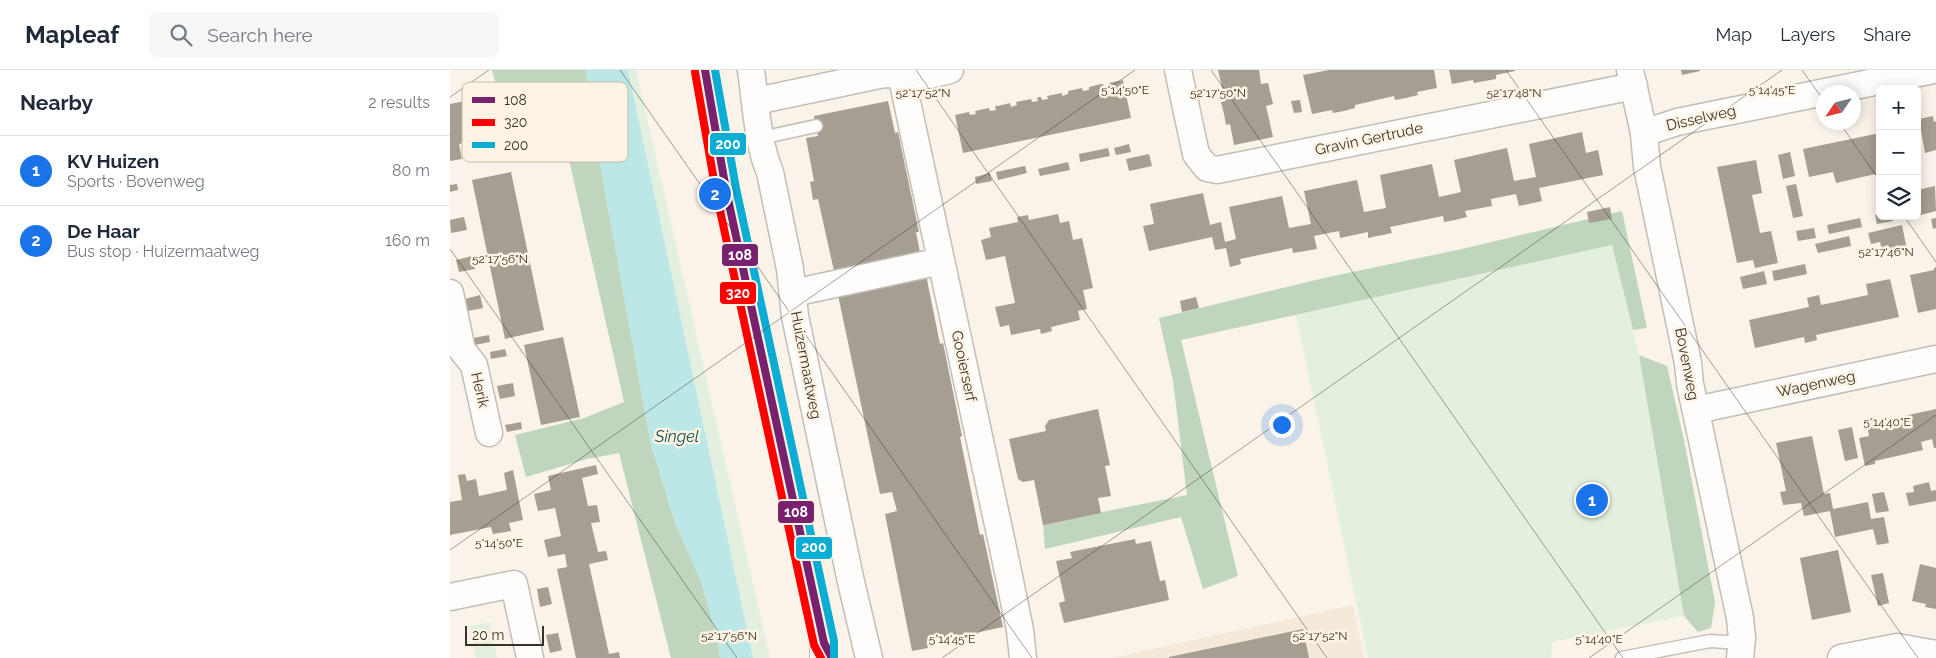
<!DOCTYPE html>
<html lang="en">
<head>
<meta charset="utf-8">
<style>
  body { margin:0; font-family:Raleway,sans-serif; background:#f6f6f7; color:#1f2937 }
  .controls { position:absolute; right:15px; top:15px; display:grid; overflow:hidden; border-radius:8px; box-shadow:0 2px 12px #0003 }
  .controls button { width:45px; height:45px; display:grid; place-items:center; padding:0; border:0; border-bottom:1px solid #e0e1e3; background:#fff; color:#1f2937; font:25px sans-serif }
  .compass { position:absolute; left:1366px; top:15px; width:45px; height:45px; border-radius:50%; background:#fff; box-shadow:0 2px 12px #0003; rotate:235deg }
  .scale { position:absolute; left:15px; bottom:12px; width:79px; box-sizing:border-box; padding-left:5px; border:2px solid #37332c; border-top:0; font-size:14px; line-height:18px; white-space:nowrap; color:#37332c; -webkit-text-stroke:4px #fff4e4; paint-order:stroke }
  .you { position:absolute; left:831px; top:354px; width:18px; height:18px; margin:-12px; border:4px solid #fff; border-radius:50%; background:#1a73e8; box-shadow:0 0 0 8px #1a73e833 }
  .badge { display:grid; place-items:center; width:32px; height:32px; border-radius:50%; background:#1a73e8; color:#fff; font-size:16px; font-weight:700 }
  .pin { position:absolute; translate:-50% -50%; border:2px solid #fff; box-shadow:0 1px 5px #0006 }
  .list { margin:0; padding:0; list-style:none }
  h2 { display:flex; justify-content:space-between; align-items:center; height:65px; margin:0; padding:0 20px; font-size:21px }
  h2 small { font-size:16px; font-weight:400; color:#747a83 }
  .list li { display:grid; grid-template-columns:32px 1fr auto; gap:15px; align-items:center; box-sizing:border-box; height:70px; padding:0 20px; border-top:1px solid #e0e1e3 }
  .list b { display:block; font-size:19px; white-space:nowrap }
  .list p { margin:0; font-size:16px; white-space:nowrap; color:#747a83 }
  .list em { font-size:16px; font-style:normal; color:#747a83 }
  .icon { flex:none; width:28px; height:28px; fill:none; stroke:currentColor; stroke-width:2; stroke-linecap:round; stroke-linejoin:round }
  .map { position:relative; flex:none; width:1486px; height:588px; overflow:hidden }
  header { display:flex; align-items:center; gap:30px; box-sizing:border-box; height:70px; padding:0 25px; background:#fff; border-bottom:1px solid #e0e1e3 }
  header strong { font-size:24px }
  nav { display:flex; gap:28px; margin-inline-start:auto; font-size:18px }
  .search { width:350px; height:45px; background:#f6f6f7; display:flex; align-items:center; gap:12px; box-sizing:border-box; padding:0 18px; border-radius:8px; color:#747a83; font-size:19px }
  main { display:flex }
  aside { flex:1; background:#fff }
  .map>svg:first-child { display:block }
  .built { fill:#f5ead9 }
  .green { fill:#e4f0df }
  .forest { fill:#c0d5bd }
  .water { fill:#bbe8e7 }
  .building { fill:#a59e92 }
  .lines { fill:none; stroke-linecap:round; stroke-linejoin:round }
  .service-casing { stroke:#c2beb7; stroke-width:15 }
  .minor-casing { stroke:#c2beb7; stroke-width:29 }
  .secondary-casing { stroke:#c2beb7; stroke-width:30 }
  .service { stroke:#fefdfc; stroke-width:12 }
  .minor { stroke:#fefdfc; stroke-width:26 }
  .secondary { stroke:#fefdfc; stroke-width:28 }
  .bus-1-casing { stroke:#fff4e4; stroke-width:11 }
  .bus-2-casing { stroke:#fff4e4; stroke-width:11 }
  .bus-3-casing { stroke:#fff4e4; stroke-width:11 }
  .bus-1 { stroke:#77216f; stroke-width:8 }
  .bus-2 { stroke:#f00; stroke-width:8 }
  .bus-3 { stroke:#0badd5; stroke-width:8 }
  .ticks { fill:none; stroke:#37332c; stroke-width:1; stroke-opacity:0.45 }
  .labels { text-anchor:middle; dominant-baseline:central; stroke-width:5; stroke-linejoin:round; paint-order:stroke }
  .street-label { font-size:15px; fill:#37332c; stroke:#fff4e4 }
  .water-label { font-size:16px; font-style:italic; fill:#144f51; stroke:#fff4e4 }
  .key { fill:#fff4e4; stroke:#c3baad; stroke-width:1 }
  .key-label { font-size:14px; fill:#37332c }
  .ticks-label { font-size:12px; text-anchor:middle; fill:#37332c; stroke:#fff4e4; stroke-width:5; stroke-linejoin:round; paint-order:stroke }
  .line-badge { stroke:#fff4e4; stroke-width:2 }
  .badge-label { font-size:14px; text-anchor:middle; font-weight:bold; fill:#fff }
</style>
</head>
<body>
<header>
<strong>Mapleaf</strong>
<div class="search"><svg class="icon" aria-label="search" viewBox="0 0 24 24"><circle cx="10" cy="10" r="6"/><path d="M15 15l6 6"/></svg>Search here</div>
<nav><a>Map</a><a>Layers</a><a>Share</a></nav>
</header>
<main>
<aside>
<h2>Nearby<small>2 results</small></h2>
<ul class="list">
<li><span class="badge">1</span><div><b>KV Huizen</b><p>Sports · Bovenweg</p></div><em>80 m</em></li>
<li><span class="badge">2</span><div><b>De Haar</b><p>Bus stop · Huizermaatweg</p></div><em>160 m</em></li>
</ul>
</aside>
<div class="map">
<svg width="1486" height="588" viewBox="0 0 1486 588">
  <rect width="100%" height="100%" fill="#f9f3ea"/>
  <!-- built -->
  <polygon class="built" points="903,535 914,588 662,588"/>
  <!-- green -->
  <g class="green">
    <polygon points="178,0 186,0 320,588 303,588"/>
    <polygon points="1162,175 1189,285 1234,546 1102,572 1101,588 918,588 846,245"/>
    <polygon points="40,552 47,588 26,588 19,556"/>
  </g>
  <!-- forest -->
  <g class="forest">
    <polygon points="42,0 136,0 149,88 201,375 226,455 251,511 268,571 270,588 221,588 169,383 137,389 76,407 65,365 134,348 174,332 117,81 66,89"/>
    <polygon points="1172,141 1197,258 1183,260 1162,175 731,270 788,506 753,519 731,447 595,479 593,454 737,425 723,311 709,248 874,208 1012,179"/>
    <polygon points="1189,285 1217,296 1234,370 1265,532 1261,558 1248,562 1234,546"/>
  </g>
  <!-- water -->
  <polygon class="water" points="136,0 178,0 303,588 270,588 268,571 251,511 226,455 201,375 149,88"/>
  <!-- building -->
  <g class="building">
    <polygon points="768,0 809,0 811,14 818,13 823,34 816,36 823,67 784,75 780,54 776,55 774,44 771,32 775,31"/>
    <polygon points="879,0 984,0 987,18 967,22 968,25 956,28 945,30 944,26 905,35 905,38 894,41 883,43 882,40 862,44 853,5"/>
    <polygon points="999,0 1065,0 1065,1 1046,5 1046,9 1024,13 1023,10 1002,14"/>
    <polygon points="1231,0 1250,0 1250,1 1232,5"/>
    <polygon points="673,10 681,48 513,83 505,45 519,42 520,45 526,44 525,41 539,38 540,41 546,40 545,36 548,36 560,33 561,37 567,35 566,32 581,29 582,32 588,31 587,28 589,27 591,27 592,30 598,29 597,26 612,23 612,26 618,24 618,21 632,18 633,21 639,20 639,17 651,14 653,14 654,17 660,16 659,13"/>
    <polygon points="35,27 46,82 38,84 35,68 9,74 12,89 0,91 0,34"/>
    <polygon points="850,30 852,42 844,43 841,31"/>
    <polygon points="438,31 445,63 448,62 469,162 466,162 470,183 384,201 368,129 363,130 360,112 364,111 356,68 368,66 364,46"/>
    <polygon points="1483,46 1484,52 1486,51 1486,80 1475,83 1469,49"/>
    <polygon points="1132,62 1136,83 1148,80 1153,105 1089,118 1092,131 1069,136 1066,124 1041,129 1042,136 1015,141 1017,147 1005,150 994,152 993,146 940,157 942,163 918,168 918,162 890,168 889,161 864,166 867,179 843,183 842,178 790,189 791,194 780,197 776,178 765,180 762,167 699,181 693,156 704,154 700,134 753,123 760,155 771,152 775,172 786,169 779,137 832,126 839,158 861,154 854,121 907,110 914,142 936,138 930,105 982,94 989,127 1011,122 1004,90 1057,78 1064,111 1086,107 1079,74"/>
    <polygon points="1430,63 1430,103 1386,113 1383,102 1359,107 1353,79"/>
    <polygon points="679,74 681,82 666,85 664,78"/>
    <polygon points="658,78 660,86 630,92 629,84"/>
    <polygon points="1340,82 1345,106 1333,109 1328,85"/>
    <polygon points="699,84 702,96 679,101 676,89"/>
    <polygon points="1306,90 1312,123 1302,125 1310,163 1321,161 1328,193 1305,198 1303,190 1287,193 1267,97"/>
    <polygon points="618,92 620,100 590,106 588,99"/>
    <polygon points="575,96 577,103 548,110 546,102"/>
    <polygon points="61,102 94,260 55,269 22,110"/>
    <polygon points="540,103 542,111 526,114 525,107"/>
    <polygon points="7,114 8,120 0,122 0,115"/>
    <polygon points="1346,114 1353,146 1343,148 1336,116"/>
    <polygon points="1485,116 1486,141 1467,146 1467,120"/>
    <polygon points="1160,137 1162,149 1139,153 1137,142"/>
    <polygon points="608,144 610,153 619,151 623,170 632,168 643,218 633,220 637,239 628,241 630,250 601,257 602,261 591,264 590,259 561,265 559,255 550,257 545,237 565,233 555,186 536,190 531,170 541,167 539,158 568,152 567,147 578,145 579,150"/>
    <polygon points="1430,144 1430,146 1442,146 1443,151 1427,154 1425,145"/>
    <polygon points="14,147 17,160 1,163 0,150"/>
    <polygon points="1410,148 1412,157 1379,164 1377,155"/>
    <polygon points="1486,148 1486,158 1483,159 1481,149"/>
    <polygon points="1452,155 1457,180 1433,184 1430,172 1421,174 1418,163"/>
    <polygon points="1364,158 1366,168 1348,171 1346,161"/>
    <polygon points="1399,166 1401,176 1368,183 1365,174"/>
    <polygon points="22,186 25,199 9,202 6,190"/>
    <polygon points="1355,194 1357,204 1324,211 1322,201"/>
    <polygon points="1486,197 1486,239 1468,243 1460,205 1484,200 1484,198"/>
    <polygon points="1314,201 1317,214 1293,219 1290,207"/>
    <polygon points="476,205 490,274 493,273 512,366 510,367 530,465 533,464 553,557 477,573 478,578 462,581 435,444 447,441 442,422 430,424 388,225"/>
    <polygon points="1440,209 1449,247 1366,265 1367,270 1355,273 1354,267 1305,278 1299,250 1359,237 1357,228 1369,225 1371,235 1418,225 1416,214"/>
    <polygon points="30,225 33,238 18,241 15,229"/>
    <polygon points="746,227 749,238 732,242 730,231"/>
    <polygon points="39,265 40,272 25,275 23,268"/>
    <polygon points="113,267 130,347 91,355 74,275"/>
    <polygon points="55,279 57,286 41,289 40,282"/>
    <polygon points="63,313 65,326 50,329 47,316"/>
    <polygon points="648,339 660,395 655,396 661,426 648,428 651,443 593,455 584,410 573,412 568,409 559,369 596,361 595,356 599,350"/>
    <polygon points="1486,339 1486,378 1484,378 1482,369 1471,372 1473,380 1425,391 1425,394 1415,396 1409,368 1419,366 1417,354"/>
    <polygon points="71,352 72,359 57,362 55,355"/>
    <polygon points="1402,357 1408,388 1395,391 1388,360"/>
    <polygon points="1362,366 1374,424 1380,423 1383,439 1418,432 1421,449 1434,447 1439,473 1427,475 1423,459 1385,467 1380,441 1354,446 1351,433 1333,435 1330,422 1336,421 1326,373"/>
    <polygon points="146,395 148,404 132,408 138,436 147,435 150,452 141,453 148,482 156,481 158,490 139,494 159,584 169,582 170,588 126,588 107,499 117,497 115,484 98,487 94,470 111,466 105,438 88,441 84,424 101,420 98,406"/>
    <polygon points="63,400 73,450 59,453 61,461 43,464 41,457 0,465 0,432 12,430 8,405 15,404 17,411 26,409 29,426 57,420 54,403"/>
    <polygon points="1479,412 1481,421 1486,420 1486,431 1459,436 1456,423 1464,422 1463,416"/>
    <polygon points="1434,422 1439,441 1426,443 1422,424"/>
    <polygon points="685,469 686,474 701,471 710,511 715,510 719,530 614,553 609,533 615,531 606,491 622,488 620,482"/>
    <polygon points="1388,480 1401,542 1362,550 1350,488"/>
    <polygon points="1470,494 1486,498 1486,539 1475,537 1476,534 1462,531"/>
    <polygon points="1433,503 1439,533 1428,536 1421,505"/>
    <polygon points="98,517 102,534 90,537 87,519"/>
    <polygon points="853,559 859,588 719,588 719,587"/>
    <polygon points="108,563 112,580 100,583 96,565"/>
  </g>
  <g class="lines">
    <!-- service casing -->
    <g class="service-casing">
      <g id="service">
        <polyline points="311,68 366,56"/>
        <polyline points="1172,588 1260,571 1292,573"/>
      </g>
    </g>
    <!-- minor casing -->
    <g class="minor-casing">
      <g id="minor">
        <path d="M301,0C305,29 308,76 320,102L340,199L345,246L401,512L419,588"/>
        <polyline points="728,0 746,84 757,98 767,100 1184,16"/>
        <polyline points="1180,0 1194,63 1197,97 1238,293 1240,314 1290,548 1292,568 1290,588"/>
        <polyline points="451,4 556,492 570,560 573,588"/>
        <polyline points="306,31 434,4 479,5 500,0"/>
        <polyline points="1194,63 1227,52 1484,0"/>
        <polyline points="0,223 12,280 24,295 39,363"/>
        <polyline points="343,223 491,191"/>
        <polyline points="1246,340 1486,289"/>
        <polyline points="0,527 64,514 80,588"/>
        <polyline points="1391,588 1447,577 1486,584"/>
      </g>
    </g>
    <!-- secondary casing -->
    <g class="secondary-casing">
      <polyline id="secondary" points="255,0 276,120 374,573 374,588"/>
    </g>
    <!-- service -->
    <use href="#service" class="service"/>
    <!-- minor -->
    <use href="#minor" class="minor"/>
    <!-- secondary -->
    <use href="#secondary" class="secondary"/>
    <!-- bus-1 casing -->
    <g class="bus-1-casing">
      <polyline id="bus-1" points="255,0 276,120 374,573 382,588"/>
    </g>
    <!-- bus-2 casing -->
    <g class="bus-2-casing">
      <polyline id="bus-2" points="245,2 266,122 364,575 371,588"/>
    </g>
    <!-- bus-3 casing -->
    <g class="bus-3-casing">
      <polyline id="bus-3" points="265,0 286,118 384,571 384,588"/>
    </g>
    <!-- bus-1 -->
    <use href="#bus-1" class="bus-1"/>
    <!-- bus-2 -->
    <use href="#bus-2" class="bus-2"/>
    <!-- bus-3 -->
    <use href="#bus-3" class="bus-3"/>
  </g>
  <!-- ticks -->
  <path class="ticks" d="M170,0L582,588M466,0L877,588M761,0L1173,588M1056,0L1468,588M1352,0L1374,31M0,27L39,0M1389,52L1430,111M1454,146L1486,192M0,179L287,588M0,480L685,0M492,588L1332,0M1139,588L1486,345"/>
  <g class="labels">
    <!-- street labels -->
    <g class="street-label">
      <text transform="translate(1251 48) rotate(-13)">Disselweg</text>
      <text transform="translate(919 69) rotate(-12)">Gravin Gertrude</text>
      <text transform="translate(1237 294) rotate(79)">Bovenweg</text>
      <text transform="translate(356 295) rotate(79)">Huizermaatweg</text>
      <text transform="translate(514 296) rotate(78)">Gooierserf</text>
      <text transform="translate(1366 314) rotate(-12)">Wagenweg</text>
      <text transform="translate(30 320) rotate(77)">Herik</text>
    </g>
    <!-- water labels -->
    <g class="water-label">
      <text x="227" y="366">Singel</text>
    </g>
  </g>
  <!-- legend -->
  <rect x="12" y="12" width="166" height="80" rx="8" class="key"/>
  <rect x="22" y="27" width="23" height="6" fill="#77216f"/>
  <rect x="22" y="49" width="23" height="7" fill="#f00"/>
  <rect x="22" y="72" width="23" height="6" fill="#0badd5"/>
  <g class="key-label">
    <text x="54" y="35">108</text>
    <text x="54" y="57">320</text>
    <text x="54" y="80">200</text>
  </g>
  <g class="ticks-label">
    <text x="675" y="24">5°14'50"E</text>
    <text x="1322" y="24">5°14'45"E</text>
    <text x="473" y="27">52°17'52"N</text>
    <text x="768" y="27">52°17'50"N</text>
    <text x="1064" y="27">52°17'48"N</text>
    <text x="1436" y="186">52°17'46"N</text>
    <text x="50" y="193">52°17'56"N</text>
    <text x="1437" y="356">5°14'40"E</text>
    <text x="49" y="477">5°14'50"E</text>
    <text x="279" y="570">52°17'56"N</text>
    <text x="870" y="570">52°17'52"N</text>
    <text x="502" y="573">5°14'45"E</text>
    <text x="1149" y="573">5°14'40"E</text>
  </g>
  <g class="line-badge">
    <rect x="259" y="62" width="38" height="24" rx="5" fill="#0badd5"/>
    <rect x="271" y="173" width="38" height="24" rx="5" fill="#77216f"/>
    <rect x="269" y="211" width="38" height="24" rx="5" fill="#f00"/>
    <rect x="327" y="430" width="38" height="24" rx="5" fill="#77216f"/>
    <rect x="345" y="466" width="38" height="24" rx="5" fill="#0badd5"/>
  </g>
  <g class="badge-label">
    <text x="278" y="79">200</text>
    <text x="290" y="190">108</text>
    <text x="288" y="228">320</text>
    <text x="346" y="447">108</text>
    <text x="364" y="482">200</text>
  </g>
</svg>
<div class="controls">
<button>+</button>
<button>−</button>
<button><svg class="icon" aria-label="layers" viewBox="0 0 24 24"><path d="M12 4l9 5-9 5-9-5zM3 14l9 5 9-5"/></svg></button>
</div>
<svg class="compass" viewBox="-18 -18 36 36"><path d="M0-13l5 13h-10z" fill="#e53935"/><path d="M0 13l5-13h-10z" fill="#747a83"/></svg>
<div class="scale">20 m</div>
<div class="you"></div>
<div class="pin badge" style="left:1142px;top:430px">1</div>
<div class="pin badge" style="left:265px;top:124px">2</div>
</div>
</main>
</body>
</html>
